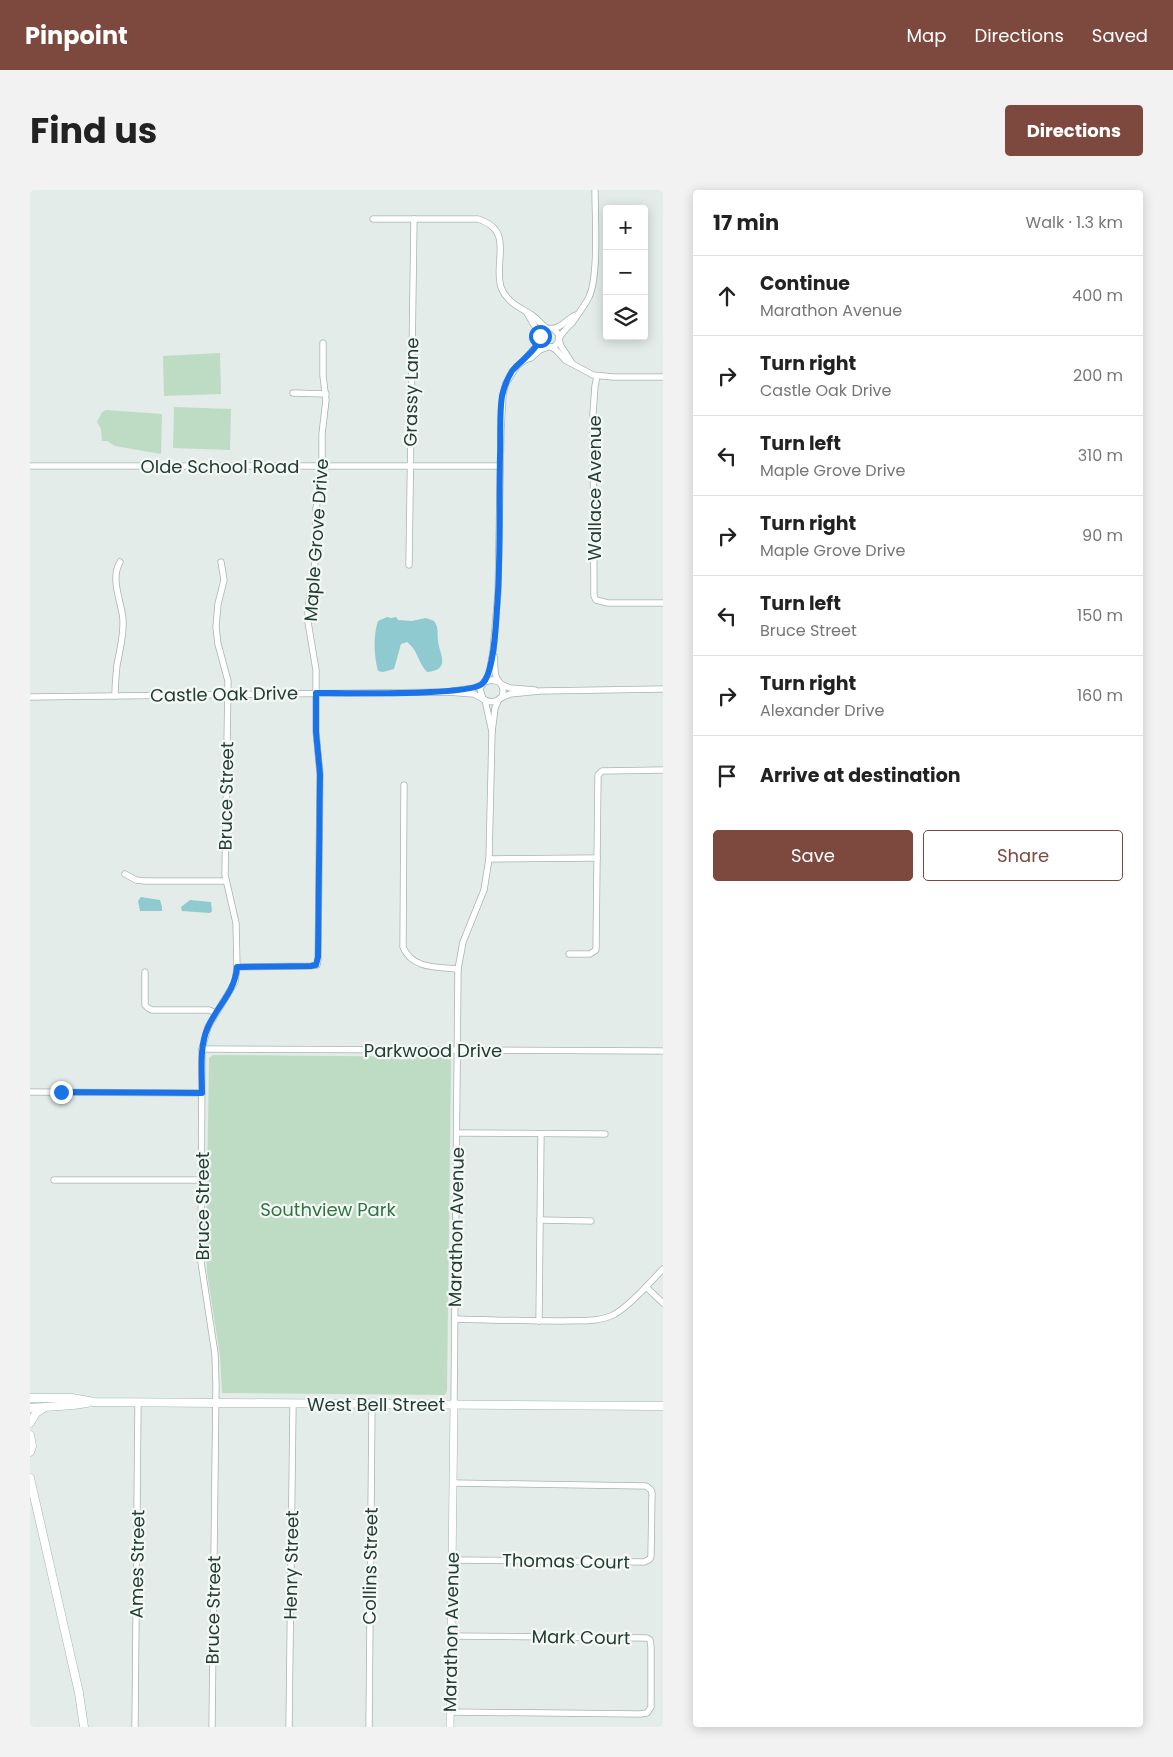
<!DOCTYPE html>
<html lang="en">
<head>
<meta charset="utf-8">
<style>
  body { margin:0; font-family:Poppins,sans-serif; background:#f2f2f2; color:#222 }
  .controls { position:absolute; right:15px; top:15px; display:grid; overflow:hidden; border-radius:5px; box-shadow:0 2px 12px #0003 }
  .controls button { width:45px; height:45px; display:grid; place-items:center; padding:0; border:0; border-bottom:1px solid #e0e0e0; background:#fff; color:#222; font:25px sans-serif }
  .stop { position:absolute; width:15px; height:15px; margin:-11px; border:4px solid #1a73e8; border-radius:50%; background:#fff }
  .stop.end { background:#1a73e8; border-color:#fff; box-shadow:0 1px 5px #0008 }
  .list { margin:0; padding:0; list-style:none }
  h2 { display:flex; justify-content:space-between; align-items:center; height:65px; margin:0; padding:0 20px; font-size:21px }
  h2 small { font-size:16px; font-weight:400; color:#767676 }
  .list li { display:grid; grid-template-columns:32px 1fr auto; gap:15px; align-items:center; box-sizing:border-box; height:80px; padding:0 20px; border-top:1px solid #e0e0e0 }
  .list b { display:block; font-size:19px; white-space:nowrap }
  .list p { margin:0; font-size:16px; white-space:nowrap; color:#767676 }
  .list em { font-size:16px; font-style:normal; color:#767676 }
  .actions { display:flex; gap:10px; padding:15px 20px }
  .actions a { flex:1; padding:11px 0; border:1px solid #7d493f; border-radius:5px; text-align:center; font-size:18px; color:#7d493f }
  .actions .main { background:#7d493f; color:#fff }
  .icon { flex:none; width:28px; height:28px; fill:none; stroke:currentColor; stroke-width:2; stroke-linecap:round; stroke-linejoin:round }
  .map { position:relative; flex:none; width:633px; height:1537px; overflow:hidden; border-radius:5px }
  header { display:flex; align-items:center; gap:30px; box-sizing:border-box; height:70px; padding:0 25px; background:#7d493f; color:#fff }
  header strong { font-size:24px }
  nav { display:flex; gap:28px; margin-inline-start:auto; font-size:18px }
  .intro { display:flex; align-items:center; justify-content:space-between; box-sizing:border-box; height:120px; padding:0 30px }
  h1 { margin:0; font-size:35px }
  .button { padding:12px 22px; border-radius:5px; background:#7d493f; color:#fff; font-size:18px; font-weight:700 }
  main { display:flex; gap:30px; padding:0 30px }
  aside { flex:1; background:#fff; border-radius:5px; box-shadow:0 2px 12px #0003 }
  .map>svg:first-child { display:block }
  .green { fill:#bddcc3 }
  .water { fill:#8ecacf }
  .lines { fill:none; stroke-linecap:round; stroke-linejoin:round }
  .minor-casing { stroke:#a6b4ae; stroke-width:7 }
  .tertiary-casing { stroke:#a6b4ae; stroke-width:8 }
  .secondary-casing { stroke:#a2b8ae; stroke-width:9 }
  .minor { stroke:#fff; stroke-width:5.5 }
  .tertiary { stroke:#fff; stroke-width:7 }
  .secondary { stroke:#fff; stroke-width:8 }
  .route { stroke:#1a73e8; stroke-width:6 }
  .labels { text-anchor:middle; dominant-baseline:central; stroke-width:4.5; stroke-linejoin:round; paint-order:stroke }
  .street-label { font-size:18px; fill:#233d34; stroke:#f4f9f6 }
  .park-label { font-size:18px; fill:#2f7244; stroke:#f4f9f6 }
</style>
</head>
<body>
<header>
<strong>Pinpoint</strong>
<nav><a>Map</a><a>Directions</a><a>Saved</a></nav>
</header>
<div class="intro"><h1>Find us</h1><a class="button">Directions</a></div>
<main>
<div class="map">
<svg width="633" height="1537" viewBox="0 0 633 1537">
  <rect width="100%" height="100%" fill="#e3ece8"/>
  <!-- green -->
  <g class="green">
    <polygon points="190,163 191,204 134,206 133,166"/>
    <polygon points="144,217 201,219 200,260 143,258"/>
    <polygon points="76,220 132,224 131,264 85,256 77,251 72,251 71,239 67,232 72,222"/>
    <polygon points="183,865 416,867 421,869 417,1200 415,1205 192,1203 190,1166 177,1082 176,1058 179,872 179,868"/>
  </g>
  <!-- water -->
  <g class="water">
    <path d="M357,427L361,428L366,427L368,430L382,431L396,428L404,431C409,438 407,442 408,451C409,463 422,480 397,482C387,471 388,460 377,452L371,454L364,479L353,482L348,481C344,466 343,446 348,431Z"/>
    <polygon points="111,707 130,710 132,717 132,721 110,721 108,711"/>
    <polygon points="160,710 181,712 182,721 180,723 152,721 151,717"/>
  </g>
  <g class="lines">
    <!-- minor casing -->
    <g class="minor-casing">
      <g id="minor">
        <path d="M343,29H448C485,40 463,72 471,97C476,112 491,118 502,125C508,129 511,135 517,138"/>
        <polyline points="497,123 510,145"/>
        <path d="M524,139L529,145L528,152L524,157L515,156L510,149L512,141C518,137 522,140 528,137C535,134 538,128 546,125"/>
        <path d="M530,147C533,141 537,138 542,133C547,126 555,115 559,107C569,86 565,26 565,0"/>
        <polyline points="529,150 531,156 542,173"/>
        <polyline points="521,157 526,160 535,170 563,185 583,187 633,187"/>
        <path d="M495,170C499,162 507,158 510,149"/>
        <polyline points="567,186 565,196 563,223 564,406 566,410 578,413 633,413"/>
        <polyline points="263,203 296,204"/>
        <polyline points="0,276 470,276"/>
        <polyline points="379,375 384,29"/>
        <path d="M464,466C465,472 464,480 466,486C467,491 473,494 473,500C474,512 461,514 453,509L450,499L454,492L462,490L469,492"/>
        <polyline points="454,492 459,484 463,461 468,403 471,240 473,204 476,193 487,176 495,170 501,168 510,160 518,157"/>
        <polyline points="471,494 480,498 505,500"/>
        <polyline points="422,501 444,498 453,494"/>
        <path d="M85,506C85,496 86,485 87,475C90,459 94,445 93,429C91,410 80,389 90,372"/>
        <polyline points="0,507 417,502 444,504 453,509"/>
        <polyline points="471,508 480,504 510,501 633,499"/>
        <polyline points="455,510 462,542"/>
        <path d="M374,595L373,757C382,779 407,777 428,779"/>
        <polyline points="459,669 567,668"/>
        <polyline points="95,684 106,690 115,691 196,691"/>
        <polyline points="539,764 560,764 566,760 568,585 572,581 633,580"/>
        <polyline points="207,777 281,776 287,775 288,770 290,584 286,542 286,480 278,432 278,418 286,366 286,318 292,291 292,244 296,210 293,186 293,153"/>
        <polyline points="115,782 115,815 118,818 122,820 179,820 186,823"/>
        <polyline points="172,859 633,861"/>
        <polyline points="0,902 172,903"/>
        <polyline points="427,943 575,944"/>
        <polyline points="24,990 171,990"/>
        <polyline points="510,1030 561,1031"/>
        <polyline points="616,1097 633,1113"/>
        <path d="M425,1129C459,1130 494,1131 529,1131C547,1130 568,1133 585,1124C602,1114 619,1093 633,1079"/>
        <polyline points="509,1131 511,944"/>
        <polyline points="424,1214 428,779 433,752 454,700 459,669 462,542 465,518 469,509"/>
        <polyline points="422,1370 614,1372 620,1369 621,1366 622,1303 621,1300 616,1296 423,1293"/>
        <polyline points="420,1522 610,1524 617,1523 621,1517 621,1457 620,1450 617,1448 421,1446"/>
        <polyline points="105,1537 108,1212"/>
        <polyline points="182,1537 186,1195 185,1164 171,1072 172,859 178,837 205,792 207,777 206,733 195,685 198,491 188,454 186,437 188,414 194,390 191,372"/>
        <polyline points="259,1537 263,1214"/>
        <polyline points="339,1537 342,1214"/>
      </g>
    </g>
    <!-- tertiary casing -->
    <g class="tertiary-casing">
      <polyline id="tertiary" points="420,1537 424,1214"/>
    </g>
    <!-- secondary casing -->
    <g class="secondary-casing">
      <g id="secondary">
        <polyline points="0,1208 42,1208 64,1212 633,1216"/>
        <polyline points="0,1218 43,1215 57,1213"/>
        <polyline points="0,1233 6,1223 15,1217"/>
        <polyline points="0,1245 2,1256 0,1262"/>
        <polyline points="0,1288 49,1503 54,1537"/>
      </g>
    </g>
    <!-- minor -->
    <use href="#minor" class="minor"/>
    <!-- tertiary -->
    <use href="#tertiary" class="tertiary"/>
    <!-- secondary -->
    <use href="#secondary" class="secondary"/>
  </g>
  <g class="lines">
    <!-- route -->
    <path class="route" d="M31,902L172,903C172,881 169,857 178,837C188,815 205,802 207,777L281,776L286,775L288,767L290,584L286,542V503C312,503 438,506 452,494C464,484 466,434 467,418C471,367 469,317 470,266C471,246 469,225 472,206C474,197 477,189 482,181C490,171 509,159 510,146"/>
  </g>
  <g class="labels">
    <!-- street labels -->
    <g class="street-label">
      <text transform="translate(381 202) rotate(-89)">Grassy Lane</text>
      <text x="190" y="276">Olde School Road</text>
      <text transform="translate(564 298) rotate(-90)">Wallace Avenue</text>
      <text transform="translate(286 350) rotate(-86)">Maple Grove Drive</text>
      <text transform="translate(194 504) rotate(-1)">Castle Oak Drive</text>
      <text transform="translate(196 606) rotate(-89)">Bruce Street</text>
      <text x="403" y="860">Parkwood Drive</text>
      <text transform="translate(172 1016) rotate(-90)">Bruce Street</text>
      <text transform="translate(426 1037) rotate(-89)">Marathon Avenue</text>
      <text x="346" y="1214">West Bell Street</text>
      <text transform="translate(536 1371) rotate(1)">Thomas Court</text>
      <text transform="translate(107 1374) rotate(-89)">Ames Street</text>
      <text transform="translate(261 1375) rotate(-89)">Henry Street</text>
      <text transform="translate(340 1376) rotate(-89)">Collins Street</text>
      <text transform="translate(183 1420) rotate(-89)">Bruce Street</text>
      <text transform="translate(421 1442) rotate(-89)">Marathon Avenue</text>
      <text transform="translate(551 1447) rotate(1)">Mark Court</text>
    </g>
    <!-- park labels -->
    <g class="park-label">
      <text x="298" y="1019">Southview Park</text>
    </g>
  </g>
</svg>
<div class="controls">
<button>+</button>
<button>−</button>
<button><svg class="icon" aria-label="layers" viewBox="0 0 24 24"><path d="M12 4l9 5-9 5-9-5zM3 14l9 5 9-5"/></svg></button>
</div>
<div class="stop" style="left:510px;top:146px"></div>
<div class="stop end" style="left:31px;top:902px"></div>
</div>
<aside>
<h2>17 min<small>Walk · 1.3 km</small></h2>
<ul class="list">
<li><svg class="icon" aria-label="ahead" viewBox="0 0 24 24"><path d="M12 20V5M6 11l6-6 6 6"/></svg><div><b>Continue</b><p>Marathon Avenue</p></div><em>400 m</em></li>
<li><svg class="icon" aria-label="right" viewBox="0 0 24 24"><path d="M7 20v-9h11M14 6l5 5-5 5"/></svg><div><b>Turn right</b><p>Castle Oak Drive</p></div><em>200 m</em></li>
<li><svg class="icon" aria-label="left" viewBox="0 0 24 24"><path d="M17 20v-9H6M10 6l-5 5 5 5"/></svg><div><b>Turn left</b><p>Maple Grove Drive</p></div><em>310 m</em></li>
<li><svg class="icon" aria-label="right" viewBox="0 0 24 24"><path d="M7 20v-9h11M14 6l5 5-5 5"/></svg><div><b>Turn right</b><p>Maple Grove Drive</p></div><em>90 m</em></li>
<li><svg class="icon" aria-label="left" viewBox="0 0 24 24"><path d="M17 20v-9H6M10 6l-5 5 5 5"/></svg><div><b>Turn left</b><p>Bruce Street</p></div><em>150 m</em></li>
<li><svg class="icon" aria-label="right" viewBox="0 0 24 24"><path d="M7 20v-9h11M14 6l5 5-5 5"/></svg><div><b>Turn right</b><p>Alexander Drive</p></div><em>160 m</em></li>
<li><svg class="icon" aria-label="arrive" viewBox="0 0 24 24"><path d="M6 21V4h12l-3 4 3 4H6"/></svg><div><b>Arrive at destination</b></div></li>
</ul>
<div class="actions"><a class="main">Save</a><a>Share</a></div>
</aside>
</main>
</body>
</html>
